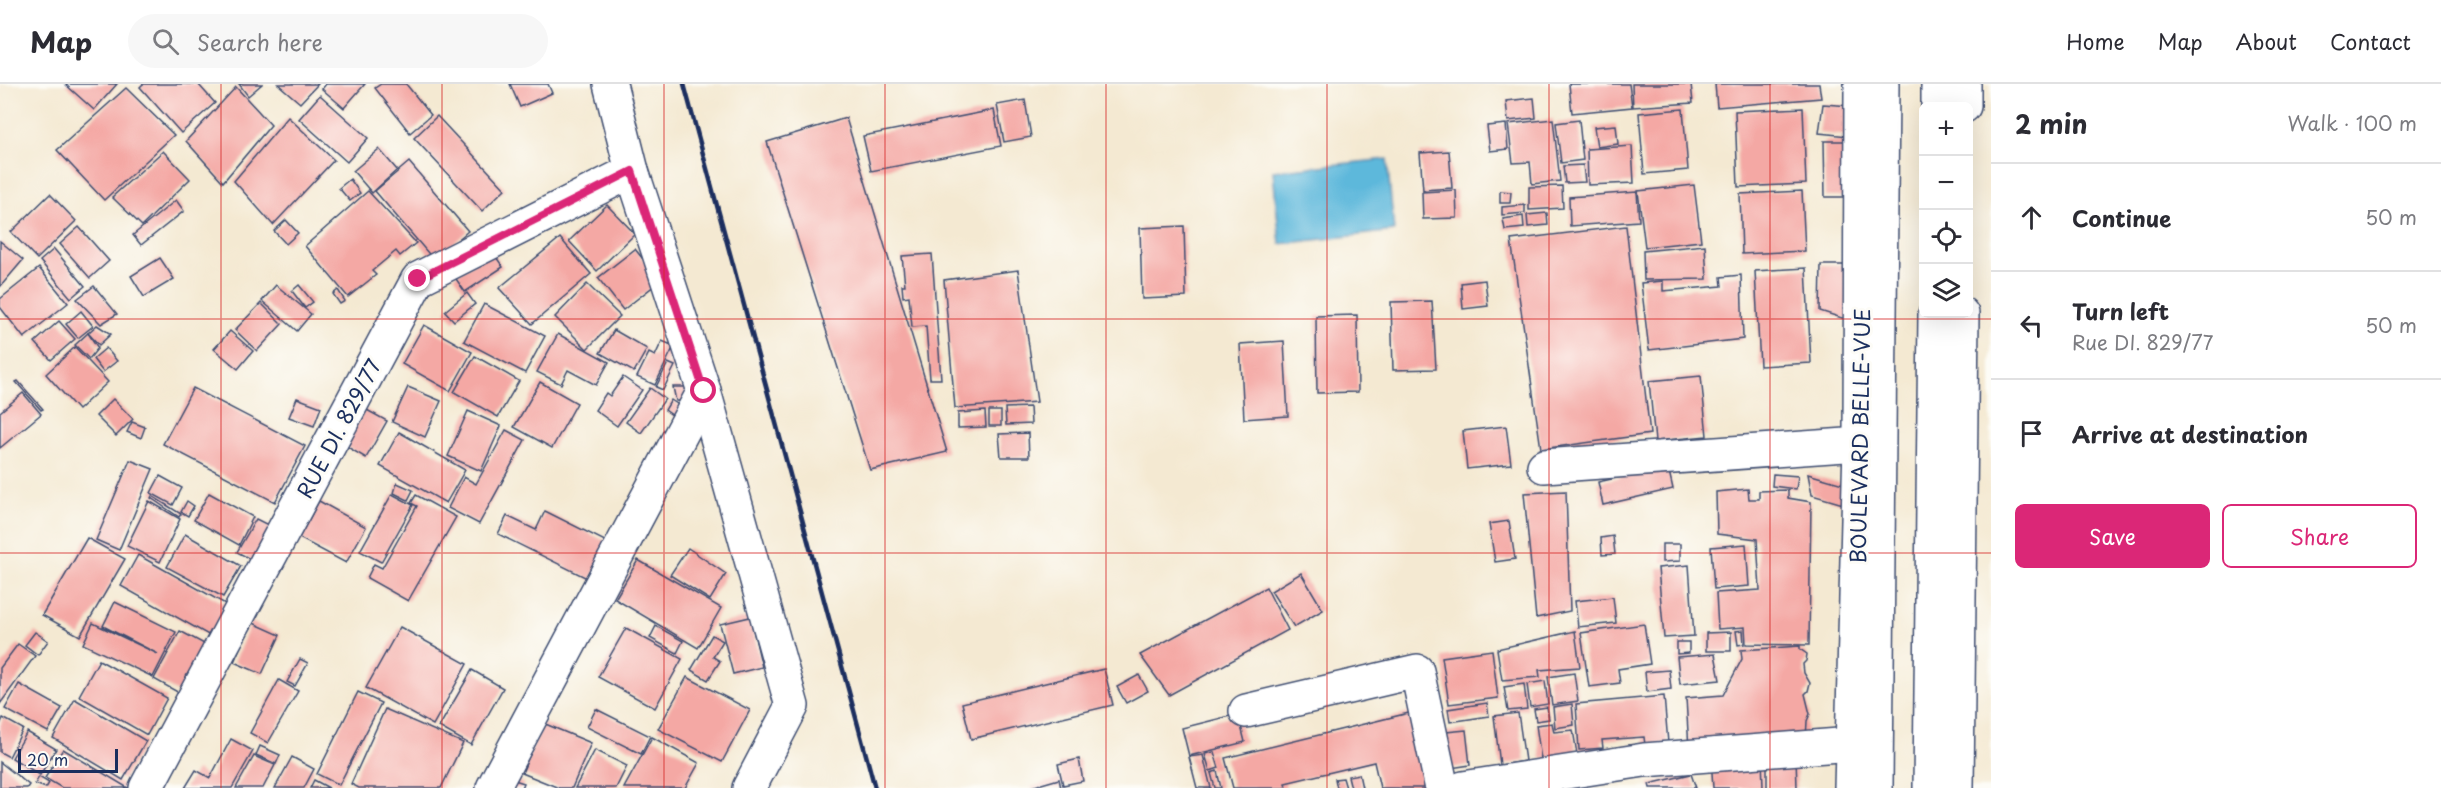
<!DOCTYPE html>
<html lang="en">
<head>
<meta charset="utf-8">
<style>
  body { margin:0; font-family:"Playpen Sans",sans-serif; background:#f7f7f7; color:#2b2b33 }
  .controls { position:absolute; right:18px; top:18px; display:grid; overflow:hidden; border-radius:9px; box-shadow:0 6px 24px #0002 }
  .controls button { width:54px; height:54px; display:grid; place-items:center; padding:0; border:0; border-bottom:2px solid #e1e1e2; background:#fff; color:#2b2b33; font:30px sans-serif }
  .scale { position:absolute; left:18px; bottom:15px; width:100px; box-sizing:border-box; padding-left:6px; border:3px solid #1b2f5e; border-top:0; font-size:16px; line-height:21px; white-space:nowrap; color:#1b2f5e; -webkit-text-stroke:4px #fdfcf7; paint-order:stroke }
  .stop { position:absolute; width:18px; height:18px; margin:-14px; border:4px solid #db2777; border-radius:50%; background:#fff }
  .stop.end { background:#db2777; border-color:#fff; box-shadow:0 2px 6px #0008 }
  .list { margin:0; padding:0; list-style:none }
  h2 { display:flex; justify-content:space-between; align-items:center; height:78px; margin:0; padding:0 24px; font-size:26px }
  h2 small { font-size:20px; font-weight:400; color:#7c7c81 }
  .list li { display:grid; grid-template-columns:39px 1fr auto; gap:18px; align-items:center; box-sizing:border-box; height:108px; padding:0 24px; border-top:2px solid #e1e1e2 }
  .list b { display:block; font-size:22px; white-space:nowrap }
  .list p { margin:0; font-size:20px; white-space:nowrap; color:#7c7c81 }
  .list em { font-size:20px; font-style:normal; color:#7c7c81 }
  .actions { display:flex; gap:12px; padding:18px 24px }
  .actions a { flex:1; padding:14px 0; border:2px solid #db2777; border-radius:9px; text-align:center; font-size:21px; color:#db2777 }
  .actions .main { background:#db2777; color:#fff }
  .icon { flex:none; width:33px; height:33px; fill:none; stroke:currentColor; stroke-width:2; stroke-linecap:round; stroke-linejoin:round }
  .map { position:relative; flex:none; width:1991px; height:704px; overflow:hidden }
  header { display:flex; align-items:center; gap:36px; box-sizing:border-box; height:84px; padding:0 30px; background:#fff; border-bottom:2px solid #e1e1e2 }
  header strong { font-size:28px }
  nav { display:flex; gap:33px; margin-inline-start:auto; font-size:21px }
  .search { width:420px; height:54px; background:#f7f7f7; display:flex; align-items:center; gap:15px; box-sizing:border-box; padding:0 21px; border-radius:33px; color:#7c7c81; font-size:22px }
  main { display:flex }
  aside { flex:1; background:#fff }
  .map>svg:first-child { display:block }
  .water { fill:#5db8db; stroke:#3c749c; stroke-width:1.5 }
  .building { fill:#f4a8a4 }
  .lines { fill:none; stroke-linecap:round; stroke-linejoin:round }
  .minor-casing { stroke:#3c4b6f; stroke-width:36 }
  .major-casing { stroke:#3c4b6f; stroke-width:36 }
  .minor { stroke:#fff; stroke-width:33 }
  .major { stroke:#fff; stroke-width:33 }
  .rail { stroke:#1b2f5e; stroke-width:4.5 }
  .route { stroke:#db2777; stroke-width:8 }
  .grid { fill:none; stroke:#d62828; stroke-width:1.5; stroke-opacity:0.55 }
  .labels { text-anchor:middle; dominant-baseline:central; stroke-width:6; stroke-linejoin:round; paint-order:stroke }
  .street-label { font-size:21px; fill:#1b2f5e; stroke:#fdfcf7 }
</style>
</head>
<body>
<header>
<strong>Map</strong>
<div class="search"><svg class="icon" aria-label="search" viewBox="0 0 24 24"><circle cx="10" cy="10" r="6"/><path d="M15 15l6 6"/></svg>Search here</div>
<nav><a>Home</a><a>Map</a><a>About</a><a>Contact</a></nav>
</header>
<main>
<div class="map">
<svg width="1991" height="704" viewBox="0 0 1991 704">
  <rect width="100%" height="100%" fill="#fdfcf7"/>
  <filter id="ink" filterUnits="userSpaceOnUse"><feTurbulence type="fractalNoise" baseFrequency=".0167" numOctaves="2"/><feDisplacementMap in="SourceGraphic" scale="12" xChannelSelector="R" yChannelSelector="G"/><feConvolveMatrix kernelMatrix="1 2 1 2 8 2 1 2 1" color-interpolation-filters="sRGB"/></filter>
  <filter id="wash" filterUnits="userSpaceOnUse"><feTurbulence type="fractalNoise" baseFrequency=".008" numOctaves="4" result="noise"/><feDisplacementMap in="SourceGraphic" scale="24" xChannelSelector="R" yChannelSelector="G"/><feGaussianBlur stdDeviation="1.35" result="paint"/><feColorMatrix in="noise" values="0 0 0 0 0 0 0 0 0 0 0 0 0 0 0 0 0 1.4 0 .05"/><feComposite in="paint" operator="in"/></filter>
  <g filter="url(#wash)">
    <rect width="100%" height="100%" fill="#f4e9d2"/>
    <!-- water -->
    <polygon class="water" points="1387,75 1394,147 1280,160 1273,87"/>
    <g id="blocks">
      <!-- building -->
      <g class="building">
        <polygon points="65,0 117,0 94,26"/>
        <polygon points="143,0 198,0 215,19 181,49 140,3"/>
        <polygon points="239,0 262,0 248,12"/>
        <polygon points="278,0 318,0 300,19"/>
        <polygon points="326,0 365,0 344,24 322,5"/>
        <polygon points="381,0 406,0 431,31 410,49 375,4"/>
        <polygon points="510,0 548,0 552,9 520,23"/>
        <polygon points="1569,0 1629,0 1632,23 1572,29"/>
        <polygon points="1632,0 1691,0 1693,19 1633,23"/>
        <polygon points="1715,0 1819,0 1821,14 1717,23"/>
        <polygon points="236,3 271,41 223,98 186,57"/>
        <polygon points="126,4 174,51 104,116 57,66"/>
        <polygon points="320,11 368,54 347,78 299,35"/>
        <polygon points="1534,14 1536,34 1508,37 1506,17"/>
        <polygon points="1025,16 1031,53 1004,58 997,21"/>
        <polygon points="1823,20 1851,22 1848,52 1819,49"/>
        <polygon points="1803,24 1806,100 1738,103 1735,27"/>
        <polygon points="1683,25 1688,86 1644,90 1639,29"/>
        <polygon points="994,26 1001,62 871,87 863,52"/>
        <polygon points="437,32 505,105 482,127 414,54"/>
        <polygon points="288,33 334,76 273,141 234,97"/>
        <polygon points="846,34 947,368 870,386 767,58"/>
        <polygon points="1553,35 1560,97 1532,100 1530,78 1513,79 1508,40"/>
        <polygon points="1579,36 1583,76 1561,79 1556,39"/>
        <polygon points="1506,40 1508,65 1490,67 1487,42"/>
        <polygon points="1616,41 1618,60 1597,63 1594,43"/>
        <polygon points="1824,57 1844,57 1845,113 1825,113"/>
        <polygon points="1632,62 1634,99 1588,101 1587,65"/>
        <polygon points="379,65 397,86 372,109 353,87"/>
        <polygon points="163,67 190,95 142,142 112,113"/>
        <polygon points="1449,67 1452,104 1423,106 1420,69"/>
        <polygon points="409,78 468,147 434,176 375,107"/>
        <polygon points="1583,81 1585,98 1565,99 1563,82"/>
        <polygon points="350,95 360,109 350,117 339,104"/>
        <polygon points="1694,101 1701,157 1645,163 1638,107"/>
        <polygon points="1562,102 1563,124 1529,126 1529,103"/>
        <polygon points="1456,106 1457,134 1423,135 1422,108"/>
        <polygon points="368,107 416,159 400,172 396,167 372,187 376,191 348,213 305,162"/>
        <polygon points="1500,107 1511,108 1510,119 1500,119"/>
        <polygon points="1802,107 1805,167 1742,170 1740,110"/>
        <polygon points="1637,108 1639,137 1570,142 1569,113"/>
        <polygon points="50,110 76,137 37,175 11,148"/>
        <polygon points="176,116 184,127 141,161 133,151"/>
        <polygon points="607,121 635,150 597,187 569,157"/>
        <polygon points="1525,121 1525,129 1502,131 1502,123"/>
        <polygon points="1547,129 1548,141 1528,143 1527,131"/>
        <polygon points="1523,132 1524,144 1505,146 1503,135"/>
        <polygon points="286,136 298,149 286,160 274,147"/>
        <polygon points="1184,142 1186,213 1142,215 1140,144"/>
        <polygon points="1626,142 1650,350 1541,365 1511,156"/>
        <polygon points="79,143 109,177 90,194 60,160"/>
        <polygon points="560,154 591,190 532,240 499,204"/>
        <polygon points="0,157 23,176 0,203"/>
        <polygon points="1705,161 1707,195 1644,196 1643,167"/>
        <polygon points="54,165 85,202 71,214 40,177"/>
        <polygon points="635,165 660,197 623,226 598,194"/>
        <polygon points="492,167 503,183 465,208 454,192"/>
        <polygon points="932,170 941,295 930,295 926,242 912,243 909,212 903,213 902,201 905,201 902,172"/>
        <polygon points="160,174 174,195 144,213 131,192"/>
        <polygon points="1821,181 1849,181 1848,236 1820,227"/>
        <polygon points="39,184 68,219 24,254 0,223 0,215"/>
        <polygon points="1806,184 1811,279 1760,282 1755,187"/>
        <polygon points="1018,186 1037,318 955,324 944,196"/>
        <polygon points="1741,191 1743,255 1649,266 1641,199 1663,197 1663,207 1722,202 1721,193"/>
        <polygon points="1485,196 1488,222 1463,225 1461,199"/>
        <polygon points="587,200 620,232 587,265 555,233"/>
        <polygon points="276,201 311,230 297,247 262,217"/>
        <polygon points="299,201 313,218 305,224 292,207"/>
        <polygon points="94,202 117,230 101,240 77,215"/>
        <polygon points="338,206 345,217 340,220 333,210"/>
        <polygon points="467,209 475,220 454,237 445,227"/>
        <polygon points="1432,217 1436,285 1393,286 1391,218"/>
        <polygon points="261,219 282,240 257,267 235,246"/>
        <polygon points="484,220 545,252 525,289 464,257"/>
        <polygon points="81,227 93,242 78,254 66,240"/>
        <polygon points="1357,231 1358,308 1317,309 1316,232"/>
        <polygon points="59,237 75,255 51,276 35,258"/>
        <polygon points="97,241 111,250 99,261 88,249"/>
        <polygon points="424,241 472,268 450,307 402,280"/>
        <polygon points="614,246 647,265 634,288 600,269"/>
        <polygon points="230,247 253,267 238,285 214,265"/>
        <polygon points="88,249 98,264 89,275 75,261"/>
        <polygon points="558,250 609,278 596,301 568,286 561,300 537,288"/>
        <polygon points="662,257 674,262 655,301 637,293 649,269 655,272"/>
        <polygon points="1284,257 1288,332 1244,335 1240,260"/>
        <polygon points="75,263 108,298 78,326 46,290"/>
        <polygon points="106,264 117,277 103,288 93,275"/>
        <polygon points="475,272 519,297 498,333 454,308"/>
        <polygon points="668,279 675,282 663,306 656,303"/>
        <polygon points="1701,292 1707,352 1655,357 1649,297"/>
        <polygon points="623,293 642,306 617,342 595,326 606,309 610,312"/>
        <polygon points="18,297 43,325 41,326 16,298"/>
        <polygon points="540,298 577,319 552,364 514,343"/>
        <polygon points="408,303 441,317 425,353 392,338"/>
        <polygon points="673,303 686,303 686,317 676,317"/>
        <polygon points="193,304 305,362 275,418 163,360"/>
        <polygon points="650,304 665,315 641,349 626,338"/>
        <polygon points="23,309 41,330 0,364 0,328"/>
        <polygon points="297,314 321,323 314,342 289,333"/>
        <polygon points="113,315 133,335 116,352 96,332"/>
        <polygon points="671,316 683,324 676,334 665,326"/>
        <polygon points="1030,323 1031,340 1006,341 1005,324"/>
        <polygon points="365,325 387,337 366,374 344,361"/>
        <polygon points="468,327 501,342 481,387 448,372"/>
        <polygon points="985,327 986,343 958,344 958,329"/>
        <rect x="989" y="327" width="12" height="15"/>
        <polygon points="132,338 145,343 141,354 127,348"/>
        <polygon points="1506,342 1511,380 1467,385 1463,347"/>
        <polygon points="506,346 525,356 479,440 448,424 464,393 476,400"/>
        <polygon points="399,348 465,386 446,419 380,382"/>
        <polygon points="1028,349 1029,373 1001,373 999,350"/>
        <polygon points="130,376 153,385 119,466 96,456"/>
        <polygon points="1668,383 1673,405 1603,421 1598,398"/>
        <polygon points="1773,390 1798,392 1796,405 1772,402"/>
        <polygon points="1808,390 1843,400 1843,420 1812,411"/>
        <polygon points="160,392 182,404 173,421 151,409"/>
        <polygon points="397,399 413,406 408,416 394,409"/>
        <polygon points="1748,405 1749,415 1759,415 1759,407 1788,406 1788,414 1811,418 1809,561 1746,560 1745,543 1718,545 1716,509 1760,506 1757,455 1717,450 1716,408"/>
        <polygon points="1566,407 1570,527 1536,534 1524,409"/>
        <polygon points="209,409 253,433 239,461 194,436"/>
        <polygon points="392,410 413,421 381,478 360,467"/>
        <polygon points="416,411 456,433 408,517 367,494 374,480 382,484 417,422 411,419"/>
        <polygon points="152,412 181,430 179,433 151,414"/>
        <polygon points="149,417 180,435 160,478 127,462"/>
        <polygon points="187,417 194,422 188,432 181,428"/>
        <polygon points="319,417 366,443 346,479 299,454"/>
        <polygon points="545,427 609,459 591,496 498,450 507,432 536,446"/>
        <polygon points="256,435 272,443 254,477 237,468"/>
        <polygon points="1509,437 1515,475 1495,478 1489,440"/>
        <polygon points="185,450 241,482 223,513 167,483"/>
        <polygon points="1613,452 1615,470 1602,471 1601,454"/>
        <polygon points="87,454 125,475 80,552 42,531"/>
        <polygon points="1662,460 1680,460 1680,477 1662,478"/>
        <polygon points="1746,460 1749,502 1714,505 1711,463"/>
        <polygon points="688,464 726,490 710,516 670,491"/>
        <polygon points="138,471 229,522 212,553 121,502"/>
        <polygon points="638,476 721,524 698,564 615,515"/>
        <polygon points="1689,481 1694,552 1664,554 1658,484"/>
        <polygon points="1301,489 1323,526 1294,543 1271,507"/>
        <polygon points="1266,503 1288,546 1169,611 1140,571"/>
        <polygon points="1613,513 1616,539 1578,543 1575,517"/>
        <polygon points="115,518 176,548 153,593 83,560 93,539 158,570 103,542"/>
        <polygon points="750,533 762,583 733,590 720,540"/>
        <polygon points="251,538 280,551 262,590 234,578"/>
        <polygon points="1644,540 1650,580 1618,585 1620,599 1589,603 1581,549"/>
        <polygon points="656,542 683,557 677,569 650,554"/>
        <polygon points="400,543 467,580 433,641 366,604"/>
        <polygon points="626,544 682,575 655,624 598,593"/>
        <polygon points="1743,546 1744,560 1738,561 1736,547"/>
        <polygon points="180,547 208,562 181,610 154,595"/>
        <polygon points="1575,547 1580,583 1539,586 1540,593 1502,596 1497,565"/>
        <polygon points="35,548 48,557 38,571 25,561"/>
        <polygon points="1731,548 1731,567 1706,567 1706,549"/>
        <polygon points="712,551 723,557 713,573 720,577 708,596 691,586"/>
        <polygon points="1677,558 1689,558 1689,569 1677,570"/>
        <polygon points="18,560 35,572 0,620 0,584"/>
        <polygon points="1800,562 1800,565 1807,570 1806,577 1803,580 1804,589 1810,599 1808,607 1805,610 1810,630 1807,637 1806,656 1689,665 1686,614 1723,611 1742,575 1741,566"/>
        <polygon points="1492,566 1498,614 1449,620 1442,573"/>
        <polygon points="1715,570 1720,596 1680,600 1677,573"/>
        <polygon points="300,575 308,579 295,602 287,598"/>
        <polygon points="99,576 167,614 147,651 79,612"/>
        <polygon points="1104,585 1113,621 971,655 962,619"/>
        <polygon points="472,586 503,604 471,661 439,643"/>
        <polygon points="1669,586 1671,605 1647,608 1645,588"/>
        <polygon points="1574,589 1578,617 1552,621 1548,593"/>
        <polygon points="1139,591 1148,607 1126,619 1117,603"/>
        <polygon points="687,593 750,626 722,678 658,645"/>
        <polygon points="279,596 298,607 268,659 250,649"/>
        <polygon points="1545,597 1548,620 1530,623 1527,600"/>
        <polygon points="19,600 62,624 48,648 5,625"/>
        <polygon points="1524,600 1527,625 1508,627 1504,603"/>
        <polygon points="358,608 381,619 339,701 317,690"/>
        <polygon points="1664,612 1668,659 1645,661 1644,653 1602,656 1603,664 1579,666 1576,620"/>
        <polygon points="75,615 146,657 123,696 53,654"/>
        <polygon points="1487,619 1489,632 1450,638 1448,625"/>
        <polygon points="1572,620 1574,641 1555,644 1553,623"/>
        <polygon points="1547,623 1549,635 1536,637 1534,625"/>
        <polygon points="385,625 463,659 441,704 359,704 351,700"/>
        <polygon points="596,625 650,652 641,670 587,643"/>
        <polygon points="1409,629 1427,704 1380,704 1374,678 1285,699 1286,704 1233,704 1225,674"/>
        <polygon points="1518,629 1525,677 1500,681 1494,632"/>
        <polygon points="1238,630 1245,658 1189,672 1182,644"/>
        <polygon points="3,634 23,645 9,673 0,668 0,641"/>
        <polygon points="543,639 591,659 572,704 559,704 522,689"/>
        <polygon points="1552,639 1554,648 1573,646 1577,670 1541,675 1536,641"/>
        <polygon points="1466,646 1470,681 1451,684 1446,648"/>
        <polygon points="27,648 56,665 40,691 12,674"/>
        <polygon points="652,653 699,679 685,704 624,704"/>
        <polygon points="231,655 253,667 232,704 185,704 196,686 210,694"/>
        <polygon points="260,662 280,671 276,680 256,671"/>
        <polygon points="63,665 128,704 62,704 45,694"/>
        <polygon points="595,666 627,682 616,704 575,704"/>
        <polygon points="1214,668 1219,684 1210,687 1205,670"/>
        <polygon points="1203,671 1211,704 1197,704 1189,673"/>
        <polygon points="254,672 275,681 263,704 236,704"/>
        <polygon points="292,673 314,685 304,704 275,704"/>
        <polygon points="1711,673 1762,673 1763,704 1713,704"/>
        <polygon points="1796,673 1797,704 1767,704 1767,674"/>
        <polygon points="1079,675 1083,697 1063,701 1058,680"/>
        <polygon points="0,678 29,701 27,704 0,704"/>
        <polygon points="1217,687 1221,704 1215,704 1211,689"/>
        <polygon points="1359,690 1362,704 1351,704 1348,692"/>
        <polygon points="1691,690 1696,704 1650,704 1649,700"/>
        <polygon points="39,693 49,699 46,704 35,700"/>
        <polygon points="1343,694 1346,704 1337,704 1335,695"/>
        <polygon points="511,695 524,699 522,704 508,704"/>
        <polygon points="1059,695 1061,704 1031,704 1031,703"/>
        <polygon points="314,696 329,704 310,704"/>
      </g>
    </g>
  </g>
  <g filter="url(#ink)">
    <use href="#blocks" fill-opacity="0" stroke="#3c4b6f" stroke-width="1.5"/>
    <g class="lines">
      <!-- minor casing -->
      <g class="minor-casing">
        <g id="minor">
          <polyline points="610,0 632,87 704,307 792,622 749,704"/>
          <polyline points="1964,22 1964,0"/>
          <polyline points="1544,382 1860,360"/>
          <polyline points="1246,627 1417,587 1441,700 1446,704"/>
          <polyline points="146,704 418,195 632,87"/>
          <polyline points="493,704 704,307"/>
          <polyline points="1463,704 1644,676 1852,660"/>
          <polyline points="1851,704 1860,360 1861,0"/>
          <polyline points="1957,704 1962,230"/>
        </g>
      </g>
      <!-- major casing -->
      <g class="major-casing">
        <g id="major">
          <polyline points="1938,22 1938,0"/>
          <polyline points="1876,704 1882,0"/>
          <polyline points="1930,704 1935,230"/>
        </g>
      </g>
      <!-- minor -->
      <use href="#minor" class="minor"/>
      <!-- major -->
      <use href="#major" class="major"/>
      <!-- rail -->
      <polyline class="rail" points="684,0 875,704"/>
    </g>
  </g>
  <g class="lines" filter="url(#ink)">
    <!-- route -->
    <polyline class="route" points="418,195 632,87 704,307"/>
  </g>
  <!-- grid -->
  <path class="grid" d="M221,0V704M442,0V704M664,0V704M885,0V704M1106,0V704M1327,0V704M1549,0V704M1770,0V704M0,235H1991M0,469H1991"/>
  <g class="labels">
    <!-- street labels -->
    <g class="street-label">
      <text transform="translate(338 344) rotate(-62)">RUE DI. 829/77</text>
      <text transform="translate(1859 352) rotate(-89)">BOULEVARD BELLE-VUE</text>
    </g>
  </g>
</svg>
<div class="controls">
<button>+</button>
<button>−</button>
<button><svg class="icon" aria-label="locate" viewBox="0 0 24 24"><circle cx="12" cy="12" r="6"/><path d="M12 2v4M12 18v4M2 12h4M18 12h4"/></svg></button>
<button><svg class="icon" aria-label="layers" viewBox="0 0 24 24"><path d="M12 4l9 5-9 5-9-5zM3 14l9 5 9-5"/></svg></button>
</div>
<div class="scale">20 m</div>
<div class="stop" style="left:704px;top:307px"></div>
<div class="stop end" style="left:418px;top:195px"></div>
</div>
<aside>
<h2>2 min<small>Walk · 100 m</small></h2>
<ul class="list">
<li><svg class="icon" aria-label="ahead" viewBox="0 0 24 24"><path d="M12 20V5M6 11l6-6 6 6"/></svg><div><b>Continue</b></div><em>50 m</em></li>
<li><svg class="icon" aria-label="left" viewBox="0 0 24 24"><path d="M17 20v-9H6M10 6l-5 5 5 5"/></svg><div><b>Turn left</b><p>Rue DI. 829/77</p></div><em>50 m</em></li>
<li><svg class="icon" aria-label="arrive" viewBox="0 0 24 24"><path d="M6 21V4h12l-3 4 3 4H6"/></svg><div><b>Arrive at destination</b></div></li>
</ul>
<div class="actions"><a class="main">Save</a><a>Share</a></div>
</aside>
</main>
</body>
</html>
